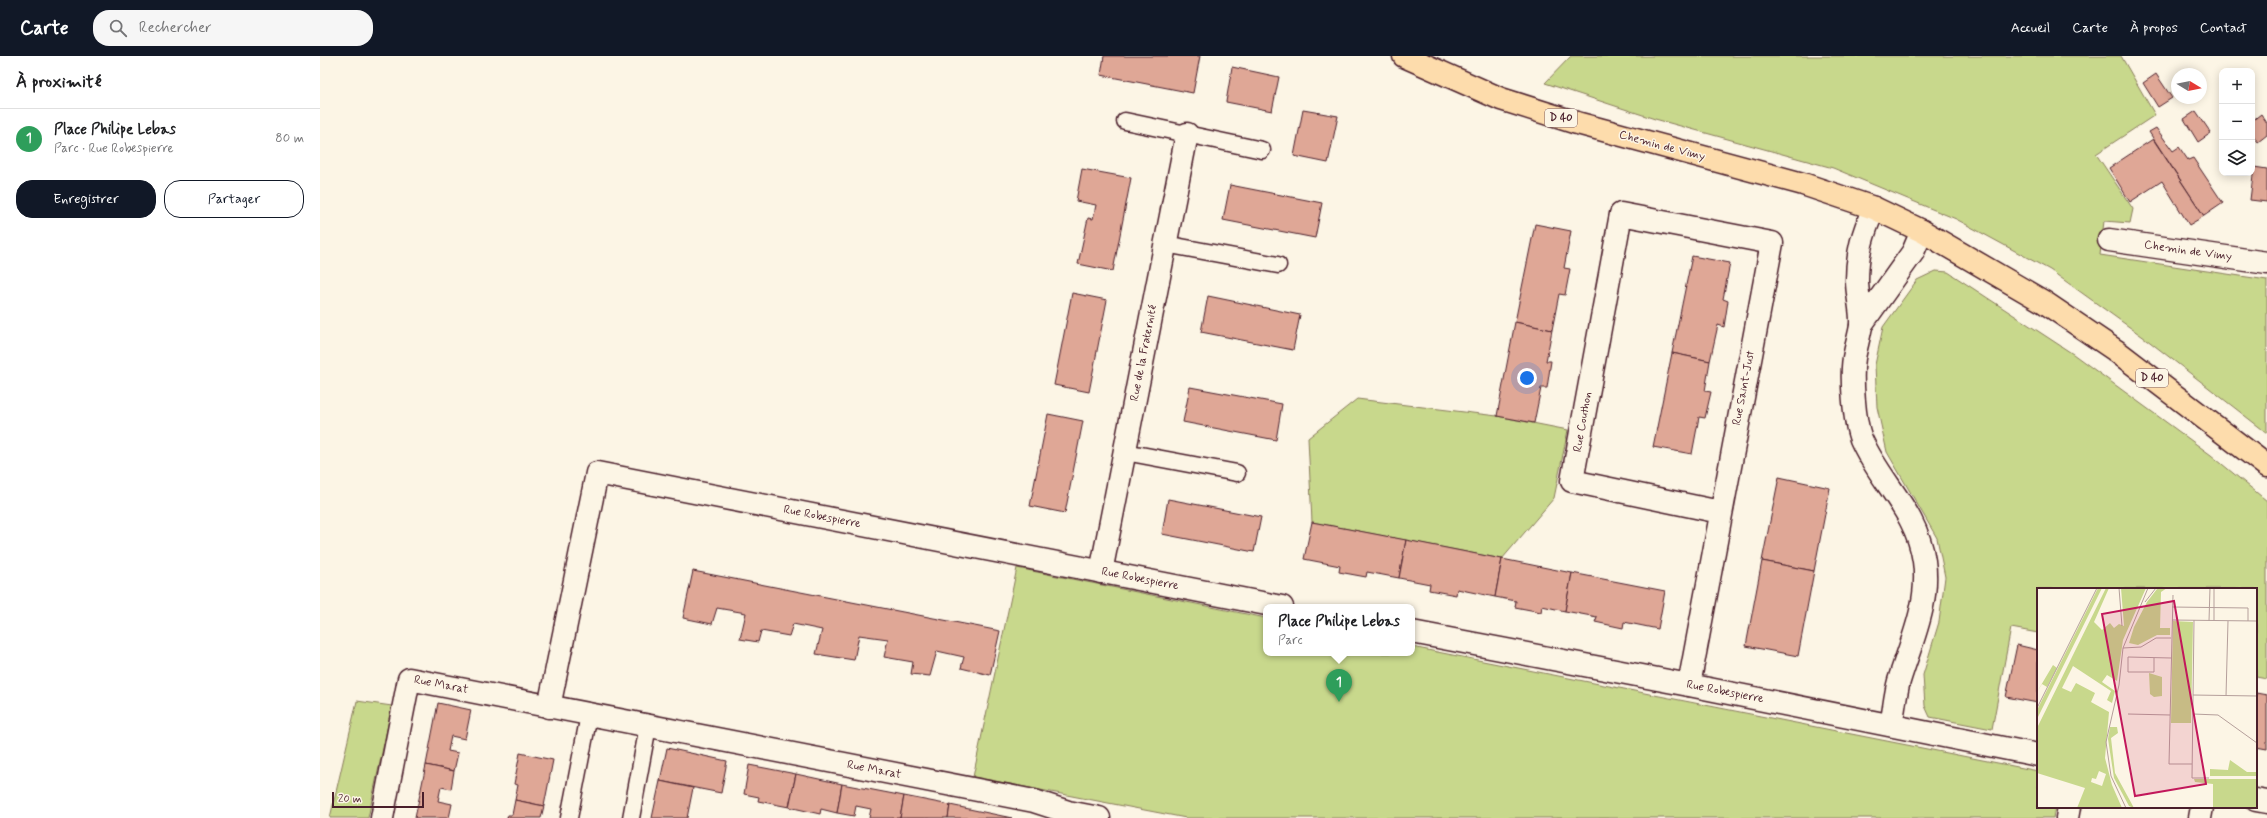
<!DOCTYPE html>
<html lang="fr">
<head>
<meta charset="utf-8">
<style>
  body { margin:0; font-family:Mynerve,sans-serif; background:#f6f6f6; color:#202124 }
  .controls { position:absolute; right:12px; top:12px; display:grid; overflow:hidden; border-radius:8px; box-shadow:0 2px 10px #0003 }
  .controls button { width:36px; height:36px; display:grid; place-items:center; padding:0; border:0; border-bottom:1px solid #e0e0e0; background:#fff; color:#202124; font:20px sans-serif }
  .compass { position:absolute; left:1851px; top:12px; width:36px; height:36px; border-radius:50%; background:#fff; box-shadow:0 2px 10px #0003; rotate:100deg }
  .scale { position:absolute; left:12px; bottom:10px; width:92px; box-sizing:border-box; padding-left:4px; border:2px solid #4a1f2b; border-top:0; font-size:11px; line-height:14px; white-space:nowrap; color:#4a1f2b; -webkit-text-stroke:3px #fcf5e5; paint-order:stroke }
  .you { position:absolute; left:1207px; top:322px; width:14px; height:14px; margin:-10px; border:3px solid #fff; border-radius:50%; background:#1a73e8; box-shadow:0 0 0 6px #1a73e833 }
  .badge { display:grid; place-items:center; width:26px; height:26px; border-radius:50%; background:#111827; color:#fff; font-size:13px; font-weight:700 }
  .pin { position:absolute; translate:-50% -33px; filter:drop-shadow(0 1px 2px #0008) }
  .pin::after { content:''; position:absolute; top:21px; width:14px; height:12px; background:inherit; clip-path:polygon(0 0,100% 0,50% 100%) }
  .popup { position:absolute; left:943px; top:548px; width:152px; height:52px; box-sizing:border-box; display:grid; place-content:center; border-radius:8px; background:#fff; filter:drop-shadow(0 1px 3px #0005); font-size:13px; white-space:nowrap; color:#757577 }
  .popup b { font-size:15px; color:#202124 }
  .popup::after { content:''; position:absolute; left:50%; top:100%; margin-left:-8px; border:8px solid transparent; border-top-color:#fff }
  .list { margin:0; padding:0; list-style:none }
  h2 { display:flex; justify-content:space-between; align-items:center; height:52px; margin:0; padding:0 16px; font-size:17px }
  h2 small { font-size:13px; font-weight:400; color:#757577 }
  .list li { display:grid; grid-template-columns:26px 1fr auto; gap:12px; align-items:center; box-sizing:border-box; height:60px; padding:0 16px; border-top:1px solid #e0e0e0 }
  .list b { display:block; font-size:15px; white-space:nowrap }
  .list p { margin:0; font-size:13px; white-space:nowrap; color:#757577 }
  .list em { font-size:13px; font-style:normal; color:#757577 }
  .actions { display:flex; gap:8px; padding:12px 16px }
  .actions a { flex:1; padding:9px 0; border:1px solid #111827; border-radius:16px; text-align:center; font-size:14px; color:#111827 }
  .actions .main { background:#111827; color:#fff }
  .icon { flex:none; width:22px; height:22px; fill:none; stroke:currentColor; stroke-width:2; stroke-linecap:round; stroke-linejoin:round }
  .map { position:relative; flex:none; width:1947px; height:762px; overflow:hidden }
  header { display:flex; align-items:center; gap:24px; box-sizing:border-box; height:56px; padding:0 20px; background:#111827; color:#fff }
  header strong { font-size:19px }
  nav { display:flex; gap:22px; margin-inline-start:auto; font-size:14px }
  .search { width:280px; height:36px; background:#f6f6f6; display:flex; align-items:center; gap:10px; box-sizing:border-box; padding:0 14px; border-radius:16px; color:#757577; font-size:15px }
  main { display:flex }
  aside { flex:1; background:#fff }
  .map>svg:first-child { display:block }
  .green { fill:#c8d88c; stroke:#897c5c }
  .building { fill:#dfa796; stroke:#4a1f2b }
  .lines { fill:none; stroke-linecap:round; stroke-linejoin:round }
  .service-casing { stroke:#4a1f2b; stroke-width:19 }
  .minor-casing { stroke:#4a1f2b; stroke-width:25 }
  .primary-casing { stroke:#4a1f2b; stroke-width:25 }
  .service { stroke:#fcf5e5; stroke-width:16 }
  .minor { stroke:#fcf5e5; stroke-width:22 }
  .primary { stroke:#fddcac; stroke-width:22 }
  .labels { text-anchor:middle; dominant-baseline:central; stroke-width:3; stroke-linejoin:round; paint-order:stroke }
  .shield { fill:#fcf5e5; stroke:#7f5f63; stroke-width:1 }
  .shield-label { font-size:11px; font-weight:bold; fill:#4a1f2b }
  .street-label { font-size:12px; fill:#4a1f2b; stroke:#fcf5e5 }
  .inset-road { fill:none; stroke:#b59f9b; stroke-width:1 }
  .view { fill:#c2185b; fill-opacity:0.15; stroke:#c2185b; stroke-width:2 }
  .inset-edge { fill:none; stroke:#4a1f2b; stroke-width:2 }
</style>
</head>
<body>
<header>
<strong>Carte</strong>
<div class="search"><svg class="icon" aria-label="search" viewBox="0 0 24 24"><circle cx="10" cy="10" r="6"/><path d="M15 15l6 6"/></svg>Rechercher</div>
<nav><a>Accueil</a><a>Carte</a><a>À propos</a><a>Contact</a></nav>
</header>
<main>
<aside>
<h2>À proximité<small></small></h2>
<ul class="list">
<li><span class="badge" style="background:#2e9e5b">1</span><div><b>Place Philipe Lebas</b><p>Parc · Rue Robespierre</p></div><em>80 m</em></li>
</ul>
<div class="actions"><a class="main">Enregistrer</a><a>Partager</a></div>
</aside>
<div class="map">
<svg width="1947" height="762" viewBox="0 0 1947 762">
  <rect width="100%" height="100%" fill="#fcf5e5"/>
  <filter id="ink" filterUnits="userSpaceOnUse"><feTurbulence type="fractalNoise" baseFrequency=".025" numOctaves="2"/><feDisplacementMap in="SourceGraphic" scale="8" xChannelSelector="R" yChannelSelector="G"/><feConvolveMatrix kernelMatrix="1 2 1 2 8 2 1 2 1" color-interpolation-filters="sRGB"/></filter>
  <g filter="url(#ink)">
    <!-- green -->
    <g class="green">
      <polygon points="1251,0 1801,0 1835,59 1776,98 1813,153 1810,167 1784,165 1780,199 1947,224 1947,377 1826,283 1730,214 1636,163 1513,112 1335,63 1225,27"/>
      <polygon points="1616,215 1628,216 1753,298 1891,399 1947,445 1947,623 1936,621 1936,533 1718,533 1718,577 1691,572 1672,673 1610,661 1605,650 1603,619 1619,566 1625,521 1617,482 1567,396 1557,351 1555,309 1563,271 1597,224"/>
      <polygon points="1037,343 1177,360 1248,374 1234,442 1182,503 992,466 988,382"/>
      <polygon points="697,512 946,562 946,597 1092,597 1092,591 1718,715 1718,751 1735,751 1733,762 866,762 653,721"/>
      <polygon points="37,645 72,650 48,762 10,762"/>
    </g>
    <!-- building -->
    <g class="building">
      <polygon points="784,0 880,0 873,37 781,19"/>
      <polygon points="912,11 959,21 952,55 906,46"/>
      <polygon points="1836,18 1852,42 1838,51 1823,27"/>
      <polygon points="983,54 1018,60 1008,107 974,100"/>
      <polygon points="1876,55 1891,77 1878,86 1864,63"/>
      <polygon points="1941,58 1947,67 1947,79 1938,86 1932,78 1932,65"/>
      <polygon points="1836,72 1853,95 1859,91 1868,104 1873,102 1903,147 1884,160 1829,76"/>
      <polygon points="1833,83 1884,160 1869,169 1842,125 1810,146 1789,112"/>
      <polygon points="1934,111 1947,113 1947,146 1930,144"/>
      <polygon points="762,113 811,122 793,215 758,208 768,162 773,163 776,149 756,145"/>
      <polygon points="910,129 1002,147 995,182 903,164"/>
      <polygon points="1215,168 1251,175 1244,212 1250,213 1245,239 1239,238 1232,274 1195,266"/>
      <polygon points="1372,200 1410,207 1403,243 1408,245 1404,271 1398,269 1390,305 1352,297"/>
      <polygon points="752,237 787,244 769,336 734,329"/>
      <polygon points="888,240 980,259 973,294 881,276"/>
      <polygon points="1195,266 1232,274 1226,305 1231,305 1227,332 1221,332 1214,367 1177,360"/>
      <polygon points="1352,297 1390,305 1385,335 1391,336 1385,362 1379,361 1372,398 1333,391"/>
      <polygon points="870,331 962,348 956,384 863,366"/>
      <polygon points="728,358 763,365 745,457 710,450"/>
      <polygon points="1459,421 1510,432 1494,515 1442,505"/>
      <polygon points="848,443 941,461 934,496 842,478"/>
      <polygon points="992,466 1086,484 1079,522 1047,516 1046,521 1019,516 1020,510 984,503"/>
      <polygon points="1086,484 1182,503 1175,541 1137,533 1136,539 1109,534 1110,528 1079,522"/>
      <polygon points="1182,503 1252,517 1245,555 1222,550 1221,556 1195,551 1196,545 1175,541"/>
      <polygon points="1442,505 1494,515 1478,600 1426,590"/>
      <polygon points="373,515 680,575 670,619 641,612 644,601 617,595 610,620 591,618 593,606 564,601 568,583 539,579 534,604 496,598 502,574 473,568 469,580 441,575 438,586 420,583 426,557 397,552 392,568 363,562"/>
      <polygon points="1252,517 1345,535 1338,573 1304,566 1303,572 1275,566 1277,561 1245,555"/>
      <polygon points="1697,589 1718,594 1718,647 1686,641"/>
      <polygon points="1936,637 1947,639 1947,693 1936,691"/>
      <polygon points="118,647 151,654 145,683 131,680 128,695 138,697 134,715 106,709"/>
      <polygon points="347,692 407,705 401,737 340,725"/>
      <polygon points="200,697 233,704 224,750 195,744 198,729 194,728"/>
      <polygon points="106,709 134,715 131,733 121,731 118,745 132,748 129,762 95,762"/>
      <polygon points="429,709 476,718 469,751 438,745 439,741 424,738"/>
      <polygon points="476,718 522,728 517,757 501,753 500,758 469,751"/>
      <polygon points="340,725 373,732 367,762 332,762"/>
      <polygon points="522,728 584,740 580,762 549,762 551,753 536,750 534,760 517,757"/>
      <polygon points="584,740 630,749 628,762 580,762"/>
      <polygon points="195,744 224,750 221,762 187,762 188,759 192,759"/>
      <polygon points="630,749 692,762 628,762"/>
    </g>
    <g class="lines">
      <!-- service casing -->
      <g class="service-casing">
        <g id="service">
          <polyline points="805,65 942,94"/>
          <polyline points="845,188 958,209"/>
          <polyline points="805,396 917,417"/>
          <polyline points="249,762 269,659"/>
          <polyline points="311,762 328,670"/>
        </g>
      </g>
      <!-- minor casing -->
      <g class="minor-casing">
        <g id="minor">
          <path d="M1554,152C1543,177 1537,196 1537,225C1537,239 1542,255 1541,270C1539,281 1536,291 1534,302C1531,321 1534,365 1541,383C1561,428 1597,455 1604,505C1610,547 1591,586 1579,625C1575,639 1574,655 1571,669"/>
          <polyline points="1789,184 1947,207"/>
          <polyline points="1541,269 1593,196 1602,175"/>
          <polyline points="781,516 867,78"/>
          <polyline points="1092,576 1369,629 1718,699"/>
          <polyline points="1369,629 1452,187 1301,158 1252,425 1400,456"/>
          <polyline points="229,651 277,417 962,551"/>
          <polyline points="1936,744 1947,746"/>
          <polyline points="62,762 89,623 714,745 748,756 779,762"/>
          <polyline points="1747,762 1749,751"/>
          <polyline points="1880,762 1882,751"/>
        </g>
      </g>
      <!-- primary casing -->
      <g class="primary-casing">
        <polyline id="primary" points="1084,0 1181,43 1257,67 1483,128 1554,152 1602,175 1724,246 1795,294 1947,410"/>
      </g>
      <!-- service -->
      <use href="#service" class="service"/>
      <!-- minor -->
      <use href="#minor" class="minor"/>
      <!-- primary -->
      <use href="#primary" class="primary"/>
    </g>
  </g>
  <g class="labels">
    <!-- shield labels -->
    <g class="shield">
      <rect x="1225" y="53" width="32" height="18" rx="3"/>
      <rect x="1816" y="313" width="32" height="18" rx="3"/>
    </g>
    <g class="shield-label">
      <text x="1241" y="62">D 40</text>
      <text x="1832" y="322">D 40</text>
    </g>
    <!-- street labels -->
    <g class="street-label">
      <text transform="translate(1342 90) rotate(15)">Chemin de Vimy</text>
      <text transform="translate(1868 195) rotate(8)">Chemin de Vimy</text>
      <text transform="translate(824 297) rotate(-79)">Rue de la Fraternité</text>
      <text transform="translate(1424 332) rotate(-79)">Rue Saint-Just</text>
      <text transform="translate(1263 366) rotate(-80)">Rue Couthon</text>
      <text transform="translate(502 461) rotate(11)">Rue Robespierre</text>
      <text transform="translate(820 523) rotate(11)">Rue Robespierre</text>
      <text transform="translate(121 629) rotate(11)">Rue Marat</text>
      <text transform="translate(1405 636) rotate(11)">Rue Robespierre</text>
      <text transform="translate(554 714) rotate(11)">Rue Marat</text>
    </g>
  </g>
  <!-- overview -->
  <g transform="translate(1717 532)">
    <rect width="220" height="220" fill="#fcf5e5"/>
    <path d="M61,0H65L0,131V122ZM69,0H72L57,34L65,42L73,35L77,40L82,36L87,38L84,0H109L86,52L80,93L70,87L65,94L78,103L75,115L70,112L74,103L36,78L25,100L34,104L39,95L58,105L54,114L72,124L68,170L75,197L85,220H40L48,200L0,185V140ZM62,183L69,186L65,198L54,194L55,190L59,191ZM130,0L124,4L123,40H133V47H120L101,57L92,55L97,39L110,14L120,1ZM136,33L156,34L154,135H134ZM16,77L20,80L10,99L5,96L0,104ZM112,85L125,89V108L117,109L113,106ZM73,139H80L81,145L74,150L78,185L97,220L92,218L77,190L71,151ZM193,172L210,184H220V188H173V181L191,182ZM157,191H220V220H176V196L158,194Z" fill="#c8d88c" fill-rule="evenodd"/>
    <path class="inset-road" d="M82,0L85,38M177,0V33M136,7L132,176H155M108,14L119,0M135,19L211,20V33M135,32L220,33M157,32L155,190H172M172,33L173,0M86,60L104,59L119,50H134M117,70V84H91V69L134,70M156,107L220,108M189,108L191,33M0,120L60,0M91,126L133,127M156,126L181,127L220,155M89,220L74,188L69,154L82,97L86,60L111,0"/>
    <path class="view" d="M137,13L169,196L98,208L65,26Z"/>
    <rect width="220" height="220" class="inset-edge"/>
  </g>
</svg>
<div class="controls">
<button>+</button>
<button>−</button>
<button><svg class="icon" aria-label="layers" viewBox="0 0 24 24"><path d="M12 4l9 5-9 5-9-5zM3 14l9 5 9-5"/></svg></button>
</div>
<svg class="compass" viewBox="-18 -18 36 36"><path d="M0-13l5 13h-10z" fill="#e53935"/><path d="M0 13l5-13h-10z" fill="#757577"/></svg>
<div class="scale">20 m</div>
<div class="you"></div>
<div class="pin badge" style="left:1019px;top:646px;background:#2e9e5b">1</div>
<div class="popup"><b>Place Philipe Lebas</b>Parc</div>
</div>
</main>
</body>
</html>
